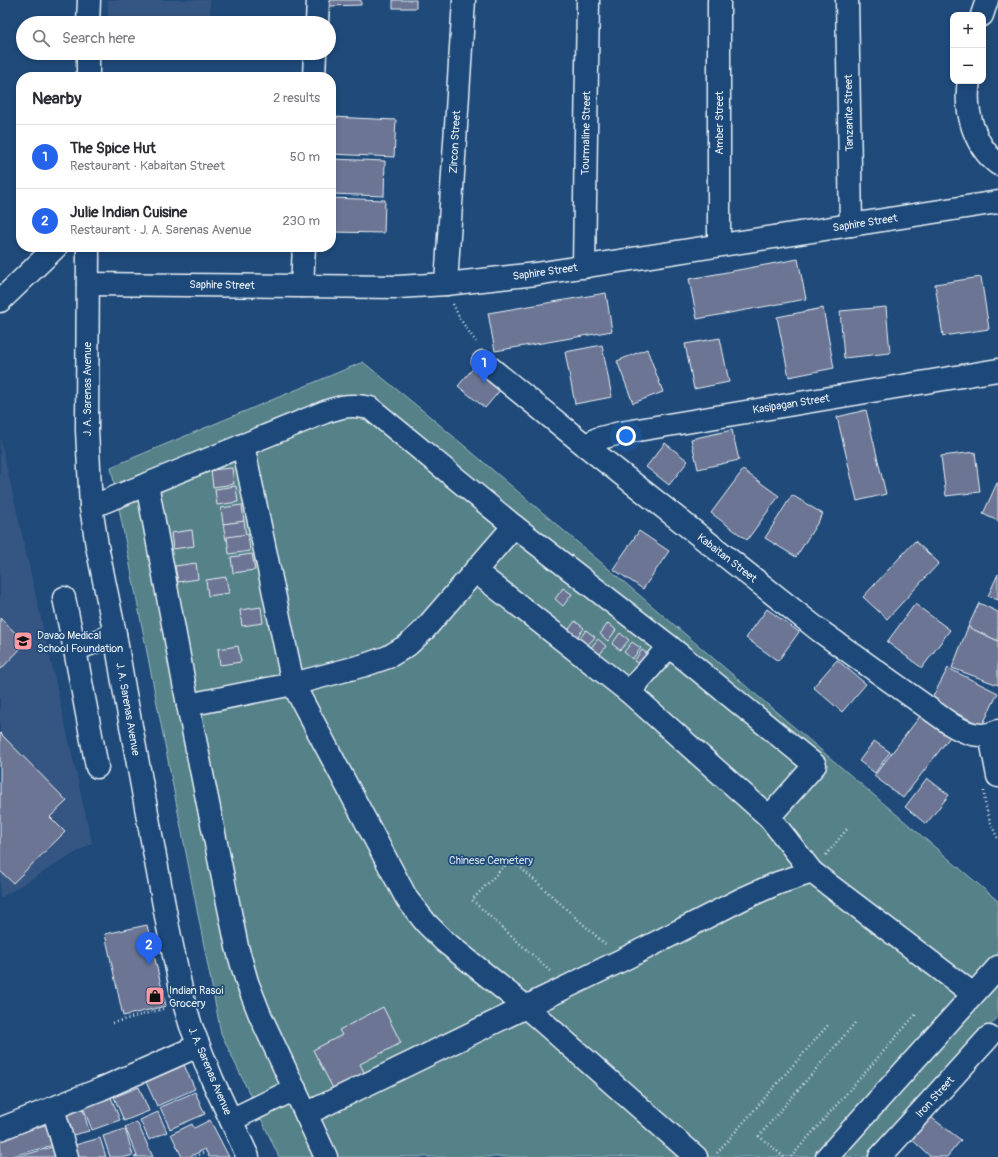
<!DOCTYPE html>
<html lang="en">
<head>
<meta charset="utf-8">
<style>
  body { margin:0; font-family:Pangolin,sans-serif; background:#f7f7f7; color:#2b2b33 }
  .controls { position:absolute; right:12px; top:12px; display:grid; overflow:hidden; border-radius:8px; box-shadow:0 2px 6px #0003 }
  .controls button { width:36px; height:36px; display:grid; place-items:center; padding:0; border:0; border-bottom:1px solid #e1e1e2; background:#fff; color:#2b2b33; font:20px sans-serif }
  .you { position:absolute; left:626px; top:436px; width:14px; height:14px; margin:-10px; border:3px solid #fff; border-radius:50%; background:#1a73e8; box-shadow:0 0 0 6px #1a73e833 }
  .badge { display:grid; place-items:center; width:26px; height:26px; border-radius:50%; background:#2563eb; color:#fff; font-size:13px; font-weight:700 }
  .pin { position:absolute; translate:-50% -33px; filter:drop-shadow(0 1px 2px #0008) }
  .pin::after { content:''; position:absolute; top:21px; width:14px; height:12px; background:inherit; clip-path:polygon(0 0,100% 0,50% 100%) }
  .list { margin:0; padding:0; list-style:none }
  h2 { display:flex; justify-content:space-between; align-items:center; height:52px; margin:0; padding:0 16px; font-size:17px }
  h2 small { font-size:13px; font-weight:400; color:#7c7c81 }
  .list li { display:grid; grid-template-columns:26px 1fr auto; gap:12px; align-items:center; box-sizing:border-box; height:64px; padding:0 16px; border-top:1px solid #e1e1e2 }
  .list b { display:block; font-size:15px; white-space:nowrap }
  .list p { margin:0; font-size:13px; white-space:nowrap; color:#7c7c81 }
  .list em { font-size:13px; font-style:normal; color:#7c7c81 }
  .icon { flex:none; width:22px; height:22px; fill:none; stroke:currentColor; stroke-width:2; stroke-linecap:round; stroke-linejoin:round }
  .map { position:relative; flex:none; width:998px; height:1157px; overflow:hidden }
  .search { position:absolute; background:#fff; box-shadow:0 2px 6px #0003; left:16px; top:16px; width:320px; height:44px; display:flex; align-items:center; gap:10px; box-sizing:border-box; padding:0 14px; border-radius:22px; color:#7c7c81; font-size:15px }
  .panel { position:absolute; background:#fff; box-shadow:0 2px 6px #0003; left:16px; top:72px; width:320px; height:180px; border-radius:16px }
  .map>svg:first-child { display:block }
  .built { fill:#365782 }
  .green { fill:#558189; stroke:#9eb9c0 }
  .building { fill:#6c7694; stroke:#e8f1f8 }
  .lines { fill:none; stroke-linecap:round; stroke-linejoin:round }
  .minor-casing { stroke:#e8f1f8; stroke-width:25 }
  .major-casing { stroke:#e8f1f8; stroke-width:25 }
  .path { stroke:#e8f1f8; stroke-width:2.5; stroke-dasharray:1 3; stroke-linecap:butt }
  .minor { stroke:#1f4a7a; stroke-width:22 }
  .major { stroke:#1f4a7a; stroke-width:22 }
  .labels { text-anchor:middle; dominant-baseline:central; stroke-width:3.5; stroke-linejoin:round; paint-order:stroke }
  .street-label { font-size:11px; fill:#e8f1f8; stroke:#1f4a7a }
  .poi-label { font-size:11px; fill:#e8f1f8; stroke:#1f4a7a; text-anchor:start }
  .park-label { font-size:11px; fill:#d2e0e7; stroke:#1f4a7a }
</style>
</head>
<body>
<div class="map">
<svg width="998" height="1157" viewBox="0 0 998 1157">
  <rect width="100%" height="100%" fill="#1f4a7a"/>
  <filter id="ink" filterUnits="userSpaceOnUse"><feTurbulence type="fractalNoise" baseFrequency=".025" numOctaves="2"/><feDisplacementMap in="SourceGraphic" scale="8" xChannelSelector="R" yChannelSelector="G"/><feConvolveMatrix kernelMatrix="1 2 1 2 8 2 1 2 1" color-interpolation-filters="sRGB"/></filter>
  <g filter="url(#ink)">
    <!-- built -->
    <g class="built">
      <rect x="108" y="0" width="102" height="23"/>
      <polygon points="0,438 92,843 0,898"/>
    </g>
    <!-- green -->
    <polygon class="green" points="363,362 427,414 998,901 998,1017 872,1157 279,1157 221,1033 111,467"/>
    <!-- building -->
    <g class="building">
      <polygon points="330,0 361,0 361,5 330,6"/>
      <rect x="393" y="0" width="23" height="8"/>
      <polygon points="332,117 396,120 394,157 331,154"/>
      <polygon points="331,159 385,161 384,196 331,194"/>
      <polygon points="331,198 385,200 384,233 331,232"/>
      <polygon points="798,259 806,299 697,319 689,279"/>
      <polygon points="981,277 989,329 943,336 935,284"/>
      <polygon points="606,293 612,331 495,351 488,313"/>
      <polygon points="886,307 890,353 844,358 840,311"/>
      <polygon points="823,308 834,368 789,377 777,317"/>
      <polygon points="720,338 729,382 694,389 685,344"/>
      <polygon points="602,345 612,397 575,404 565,352"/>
      <polygon points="647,349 663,392 633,403 617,361"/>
      <polygon points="475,366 502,388 485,408 458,386"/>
      <polygon points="866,410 886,494 857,501 837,417"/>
      <polygon points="732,430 739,460 698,469 691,439"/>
      <polygon points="665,443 688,461 669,485 646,467"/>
      <polygon points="975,452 980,492 946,496 941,456"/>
      <polygon points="232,468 234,484 213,487 211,470"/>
      <polygon points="743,470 779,496 747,540 711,513"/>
      <polygon points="997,483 998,483 998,521 983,514"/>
      <polygon points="236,486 238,502 217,505 215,489"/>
      <polygon points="792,495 823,514 796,557 765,538"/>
      <polygon points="242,505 244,522 223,524 221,508"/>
      <polygon points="244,521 246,537 226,540 223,524"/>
      <polygon points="192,530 194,546 173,549 171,533"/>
      <polygon points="639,531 669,551 643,589 613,569"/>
      <polygon points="248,534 250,551 229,554 227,537"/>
      <polygon points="915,541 939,563 887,619 863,597"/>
      <polygon points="252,554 255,570 233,573 231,557"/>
      <polygon points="196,563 198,579 178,582 175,566"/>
      <polygon points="998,574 998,600 988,596"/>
      <polygon points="226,577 229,593 208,596 206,580"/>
      <polygon points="563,588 572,594 563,606 555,599"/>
      <polygon points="979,603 998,612 998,641 968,627"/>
      <polygon points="915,604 950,630 922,668 887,642"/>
      <polygon points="261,607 263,623 242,626 240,610"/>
      <polygon points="767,609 799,632 778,661 746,638"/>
      <polygon points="0,618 26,643 0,670"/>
      <polygon points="575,621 584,628 576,639 567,632"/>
      <polygon points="608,623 616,630 608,641 600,634"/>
      <polygon points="968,627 998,641 998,685 952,668"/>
      <polygon points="586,630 595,637 586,647 578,641"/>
      <polygon points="620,633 629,640 620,650 612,644"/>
      <polygon points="598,639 606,646 598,657 589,650"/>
      <polygon points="632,642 641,648 632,659 624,652"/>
      <polygon points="238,646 241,662 220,665 218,649"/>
      <polygon points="642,650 651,656 643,667 634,661"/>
      <polygon points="837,660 866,684 842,712 813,687"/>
      <polygon points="948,668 998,693 982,726 931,700"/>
      <polygon points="921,715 950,737 903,798 874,776"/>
      <polygon points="0,733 67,801 50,817 65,832 13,883 0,871"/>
      <polygon points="874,741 890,752 875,773 859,761"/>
      <polygon points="927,778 949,795 926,824 905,807"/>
      <polygon points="147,925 166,1006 123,1016 105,934"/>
      <polygon points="383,1007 401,1043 360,1064 367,1078 336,1094 313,1050 342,1035 339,1030"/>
      <polygon points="184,1065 195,1089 157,1106 146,1082"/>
      <polygon points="139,1087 149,1111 124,1121 114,1097"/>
      <polygon points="195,1092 205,1114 170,1129 160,1107"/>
      <polygon points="111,1097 120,1120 92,1130 83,1107"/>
      <polygon points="83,1109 89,1131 65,1137 59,1116"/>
      <polygon points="158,1112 167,1132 149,1140 140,1120"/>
      <polygon points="928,1115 961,1140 947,1157 931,1157 911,1139"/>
      <polygon points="210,1120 229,1157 209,1157 205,1149 189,1157 182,1157 171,1134 192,1124 194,1128"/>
      <polygon points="137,1122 153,1157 134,1157 137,1156 125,1127"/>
      <polygon points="52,1123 57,1144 9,1157 1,1157 0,1138"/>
      <polygon points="125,1129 133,1155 126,1157 110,1157 103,1136"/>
      <polygon points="100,1138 106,1157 71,1157 68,1147"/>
      <polygon points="59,1145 62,1157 17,1157"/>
    </g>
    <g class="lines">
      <!-- minor casing -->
      <g class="minor-casing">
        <g id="minor">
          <polyline points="847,0 851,225"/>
          <polyline points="982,15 987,0"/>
          <polyline points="317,23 318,0"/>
          <polyline points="314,77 315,53"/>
          <path d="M969,81C964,110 974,146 998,164"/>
          <polyline points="719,245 719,0"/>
          <polyline points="584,267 588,0"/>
          <polyline points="88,284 398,287 446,284 536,274 998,202"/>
          <polyline points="446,284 464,0"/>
          <polyline points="302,286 304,247"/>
          <path d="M483,362L586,446L820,631L952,725C967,734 982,739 998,731"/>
          <polyline points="243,445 293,684 407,899 426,923 444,941 526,1007 696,1157"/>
          <polyline points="586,446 597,439 620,433 998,370"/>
          <polyline points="147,484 188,705 237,947 247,982 260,1015 326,1157"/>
          <path d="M91,507L325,412C342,406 352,404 370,408L514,526L669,646L815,765L769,817"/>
          <polyline points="475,571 629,692 769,817 812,872 973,994"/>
          <polyline points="64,598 75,650"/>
          <polyline points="629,692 669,646"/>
          <polyline points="188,705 293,684 365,665 388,657 408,645 424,630 514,526"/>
          <polyline points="990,735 998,776"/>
          <polyline points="97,767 75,650 115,634"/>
          <polyline points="53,1108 67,1157"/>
          <polyline points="306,1114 622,960 742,899 778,883 812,872"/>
          <polyline points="231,1120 295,1089"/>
          <polyline points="0,1129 101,1089 198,1046"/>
          <polyline points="827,1157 998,967"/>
          <polyline points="880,1157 989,1037"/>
        </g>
      </g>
      <!-- major casing -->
      <g class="major-casing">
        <g id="major">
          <polyline points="88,23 89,0"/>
          <polyline points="88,77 88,53"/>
          <polyline points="88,247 87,430 91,507 97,546 115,634 124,688 168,927 184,1003 191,1026 212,1079 248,1157"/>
          <polyline points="0,301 56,247"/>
        </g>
      </g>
      <!-- path -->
      <g class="path">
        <polyline points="453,304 460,319 476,342"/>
        <path d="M984,791C984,808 991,824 998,839"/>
        <polyline points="826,855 847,829"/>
        <polyline points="550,971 472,900 511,859 605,944"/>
        <polyline points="112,1023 163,1009"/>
        <polyline points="717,1153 828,1025"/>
        <polyline points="195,1157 206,1151"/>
        <polyline points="784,1157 759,1136 855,1023"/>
        <polyline points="791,1157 917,1013"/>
      </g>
      <!-- minor -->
      <use href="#minor" class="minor"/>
      <!-- major -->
      <use href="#major" class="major"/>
    </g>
  </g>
  <!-- icons -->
  <defs>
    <g id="university-square" transform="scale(1)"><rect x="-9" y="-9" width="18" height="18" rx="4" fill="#ff9aa2" stroke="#1f4a7a"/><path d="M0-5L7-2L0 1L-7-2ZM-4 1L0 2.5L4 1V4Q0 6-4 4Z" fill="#111"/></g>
    <g id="shop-square" transform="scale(1)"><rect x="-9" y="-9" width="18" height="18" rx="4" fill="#ff9aa2" stroke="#1f4a7a"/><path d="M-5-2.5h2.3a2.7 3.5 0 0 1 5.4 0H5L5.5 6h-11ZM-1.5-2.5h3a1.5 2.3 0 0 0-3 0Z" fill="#111"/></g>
  </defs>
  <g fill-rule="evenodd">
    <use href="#university-square" x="23" y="641"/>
    <use href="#shop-square" x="155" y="996"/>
  </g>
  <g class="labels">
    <!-- street labels -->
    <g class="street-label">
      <text transform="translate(849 113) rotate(-91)">Tanzanite Street</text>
      <text transform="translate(719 123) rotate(-90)">Amber Street</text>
      <text transform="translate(586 133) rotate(-89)">Tourmaline Street</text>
      <text transform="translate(455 142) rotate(-87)">Zircon Street</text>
      <text transform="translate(865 223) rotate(-9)">Saphire Street</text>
      <text transform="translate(545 272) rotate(-8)">Saphire Street</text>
      <text transform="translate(222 285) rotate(1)">Saphire Street</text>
      <text transform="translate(87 389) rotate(-90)">J. A. Sarenas Avenue</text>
      <text transform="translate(791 404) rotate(-9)">Kasipagan Street</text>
      <text transform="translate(727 558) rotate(38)">Kabaitan Street</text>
      <text transform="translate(128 709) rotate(80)">J. A. Sarenas Avenue</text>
      <text transform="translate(210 1071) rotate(67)">J. A. Sarenas Avenue</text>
      <text transform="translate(935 1097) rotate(-48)">Iron Street</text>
    </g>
    <!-- poi labels -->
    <g class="poi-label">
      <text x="37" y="635">Davao Medical<tspan x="37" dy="13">School Foundation</tspan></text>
      <text x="169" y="990">Indian Rasoi<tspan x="169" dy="13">Grocery</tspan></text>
    </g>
    <!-- park labels -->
    <g class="park-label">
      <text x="491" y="860">Chinese Cemetery</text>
    </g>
  </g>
</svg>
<div class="controls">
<button>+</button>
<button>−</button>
</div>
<div class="you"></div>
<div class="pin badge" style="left:484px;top:383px">1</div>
<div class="pin badge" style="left:149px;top:965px">2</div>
<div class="search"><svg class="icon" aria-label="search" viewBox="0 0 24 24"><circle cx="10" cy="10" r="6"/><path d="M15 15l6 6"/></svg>Search here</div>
<section class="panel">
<h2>Nearby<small>2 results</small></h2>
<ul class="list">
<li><span class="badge">1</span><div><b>The Spice Hut</b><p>Restaurant · Kabaitan Street</p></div><em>50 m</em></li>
<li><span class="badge">2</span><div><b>Julie Indian Cuisine</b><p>Restaurant · J. A. Sarenas Avenue</p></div><em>230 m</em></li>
</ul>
</section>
</div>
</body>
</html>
